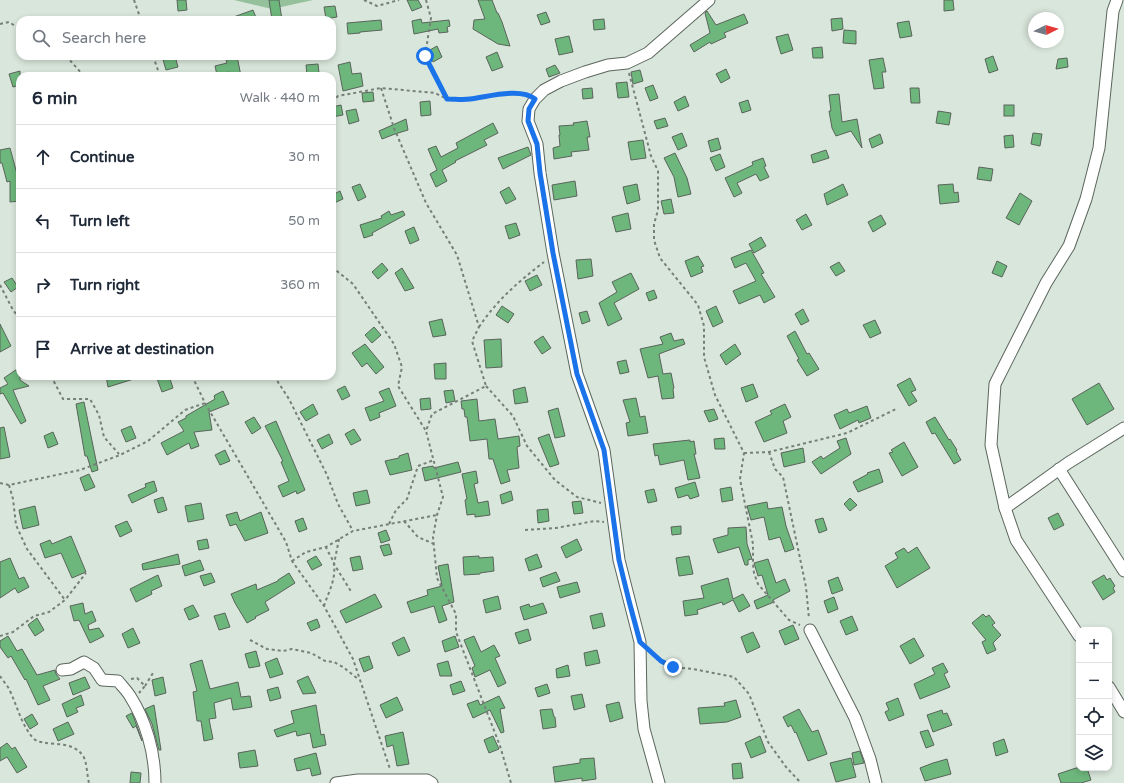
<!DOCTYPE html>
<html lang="en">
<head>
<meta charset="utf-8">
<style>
  body { margin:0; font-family:"Varela Round",sans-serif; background:#f2f2f3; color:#1f2937 }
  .controls { position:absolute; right:12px; bottom:12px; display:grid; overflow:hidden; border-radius:8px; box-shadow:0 2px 6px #0003 }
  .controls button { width:36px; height:36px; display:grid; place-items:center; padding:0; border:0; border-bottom:1px solid #e0e1e3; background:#fff; color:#1f2937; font:20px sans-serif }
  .compass { position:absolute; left:1028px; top:12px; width:36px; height:36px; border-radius:50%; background:#fff; box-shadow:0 2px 6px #0003; rotate:85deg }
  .stop { position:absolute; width:12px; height:12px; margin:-9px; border:3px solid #1a73e8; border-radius:50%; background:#fff }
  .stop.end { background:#1a73e8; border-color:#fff; box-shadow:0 1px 4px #0008 }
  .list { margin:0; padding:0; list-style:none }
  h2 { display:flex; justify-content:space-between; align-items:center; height:52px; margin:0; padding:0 16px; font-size:17px }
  h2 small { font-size:13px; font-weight:400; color:#747a83 }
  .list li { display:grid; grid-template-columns:26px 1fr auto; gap:12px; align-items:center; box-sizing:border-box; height:64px; padding:0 16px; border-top:1px solid #e0e1e3 }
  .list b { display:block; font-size:15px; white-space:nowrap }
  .list em { font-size:13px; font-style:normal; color:#747a83 }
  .icon { flex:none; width:22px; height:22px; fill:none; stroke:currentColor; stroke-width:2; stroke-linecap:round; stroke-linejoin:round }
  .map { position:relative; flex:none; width:1124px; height:783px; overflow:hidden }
  .search { position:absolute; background:#fff; box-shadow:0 2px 6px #0003; left:16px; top:16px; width:320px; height:44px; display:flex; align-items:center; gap:10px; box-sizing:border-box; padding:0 14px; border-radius:12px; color:#747a83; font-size:15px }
  .panel { position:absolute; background:#fff; box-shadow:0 2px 6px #0003; left:16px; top:72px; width:320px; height:308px; border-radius:12px }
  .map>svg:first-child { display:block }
  .green { fill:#94c09c }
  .building { fill:#6db67c; stroke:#5a645b }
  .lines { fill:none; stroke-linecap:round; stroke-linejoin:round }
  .minor-casing { stroke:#5c665d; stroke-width:13 }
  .path { stroke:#767f78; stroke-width:2; stroke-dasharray:3 3; stroke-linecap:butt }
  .minor { stroke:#fff; stroke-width:11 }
  .route { stroke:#1a73e8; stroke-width:5 }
</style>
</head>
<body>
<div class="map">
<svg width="1124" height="783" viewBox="0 0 1124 783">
  <rect width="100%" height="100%" fill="#d9e6db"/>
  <!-- green -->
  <polygon class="green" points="234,0 313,0 272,9"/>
  <!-- building -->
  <g class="building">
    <polygon points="177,0 186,0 187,10 178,11"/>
    <polygon points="269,0 279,0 282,20 272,20"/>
    <polygon points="407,0 418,0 422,7 412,11"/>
    <polygon points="478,0 492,0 497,13 498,13 502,22 510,46 498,44 473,29 474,20 485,19"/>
    <polygon points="944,0 953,0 954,10 944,11"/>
    <polygon points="335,6 337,17 326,19 324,7"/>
    <polygon points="253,10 257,20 228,20 228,19"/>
    <polygon points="707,11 716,25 744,14 748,23 724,33 726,37 711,44 710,42 694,52 690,45 710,33 705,13"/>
    <polygon points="546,12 550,22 541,25 537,15"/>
    <polygon points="842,18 843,29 832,31 831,19"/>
    <polygon points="421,19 422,23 449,20 450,26 447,27 448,32 439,33 438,29 414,34 412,21"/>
    <polygon points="604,19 605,29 594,30 593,20"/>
    <polygon points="381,20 382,30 360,32 360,33 348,34 347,23"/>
    <polygon points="909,21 912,36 900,38 897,23"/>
    <polygon points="844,30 856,31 856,44 843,43"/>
    <polygon points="788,34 793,50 781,54 776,37"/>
    <polygon points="569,36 573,52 559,55 555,39"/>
    <polygon points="437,46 442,57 433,62 428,51"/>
    <polygon points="822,47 823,58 813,58 812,48"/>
    <polygon points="497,52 503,67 492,71 486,57"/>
    <polygon points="162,56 175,56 178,67 166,70"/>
    <polygon points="225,56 237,56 241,76 230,76 229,72 217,75 215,66 227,63"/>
    <polygon points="993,56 998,70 989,73 985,59"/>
    <polygon points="883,58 886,72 882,72 884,88 874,89 869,60"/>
    <polygon points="1067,58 1068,67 1056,69 1058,59"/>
    <polygon points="350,62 352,74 361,73 363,86 343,91 338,65"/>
    <polygon points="318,64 319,73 307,75 306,65"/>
    <polygon points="555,65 560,73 549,77 546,69"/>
    <polygon points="726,69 730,78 721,83 716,74"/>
    <polygon points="640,70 643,81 633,84 631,72"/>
    <polygon points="20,71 20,85 13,87 9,74"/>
    <polygon points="627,82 629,97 618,98 616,83"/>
    <polygon points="653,85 658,98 650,101 645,88"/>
    <polygon points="592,88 593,98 583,99 582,89"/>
    <polygon points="910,88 919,88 920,103 911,103"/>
    <polygon points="373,92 374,101 363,102 362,93"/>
    <polygon points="839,94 842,122 857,119 862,148 851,131 836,136 832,128 829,111 831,111 829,95"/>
    <polygon points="685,96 689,106 678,111 674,102"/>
    <polygon points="748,100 751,110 742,113 739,103"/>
    <polygon points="430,101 431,115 421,116 420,102"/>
    <polygon points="341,105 343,115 332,117 332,107"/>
    <rect x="1004" y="105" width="10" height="11"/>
    <polygon points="356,109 359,121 349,124 346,111"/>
    <polygon points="938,111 951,113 949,125 936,123"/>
    <polygon points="665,118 668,126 657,129 654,121"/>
    <polygon points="406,119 408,130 395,134 382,139 379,131"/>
    <polygon points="587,121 590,137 587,137 589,150 571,152 572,156 554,159 553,148 560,146 559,135 560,135 559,126 574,125 573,123"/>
    <polygon points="493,123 498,133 484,140 487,145 455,161 456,162 442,170 447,181 436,187 430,174 437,170 428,149 436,146 441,157 458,148 456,143"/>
    <polygon points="682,133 687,146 678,150 672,137"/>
    <polygon points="1033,133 1042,134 1040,146 1031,144"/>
    <polygon points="880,134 883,143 872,148 869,139"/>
    <polygon points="1013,135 1014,147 1005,148 1004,136"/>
    <polygon points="718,138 721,149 711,152 708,141"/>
    <polygon points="643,140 646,158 631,160 628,142"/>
    <polygon points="528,147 531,155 503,169 498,158"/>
    <polygon points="10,148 20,185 20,201 10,202 10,181 7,182 2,163 0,163 0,150"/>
    <polygon points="826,150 829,158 813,163 811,155"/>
    <polygon points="675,153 687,178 691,194 678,197 674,177 664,158"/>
    <polygon points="720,154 725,167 716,171 710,158"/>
    <polygon points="763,158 766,166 764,167 769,177 760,181 756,174 737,183 742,193 734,197 725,178 753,165 752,162"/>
    <polygon points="979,167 993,169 991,181 977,179"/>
    <polygon points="575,181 577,196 554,200 552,185"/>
    <polygon points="360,184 366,197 358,201 352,187"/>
    <polygon points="637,184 640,200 627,204 623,187"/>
    <polygon points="843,184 848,195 827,205 824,194"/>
    <polygon points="953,184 954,193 958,192 959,202 940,204 938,185"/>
    <polygon points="509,187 516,199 506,204 500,192"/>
    <polygon points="340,191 343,199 334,203 332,195"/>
    <polygon points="1020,193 1032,201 1019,225 1006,218"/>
    <polygon points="671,199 674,213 664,214 661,201"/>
    <polygon points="389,211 391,215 403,211 405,215 372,233 373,235 364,238 360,225 382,218 381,216"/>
    <polygon points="628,213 631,229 616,232 612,217"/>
    <polygon points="806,214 812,225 802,230 796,220"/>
    <polygon points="881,215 886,224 873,232 868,222"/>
    <polygon points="516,223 520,235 509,239 505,226"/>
    <polygon points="414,227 419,240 410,244 405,231"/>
    <polygon points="761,237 766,246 754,253 749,244"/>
    <polygon points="751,250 764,273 761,274 775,297 764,303 760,295 739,304 733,291 756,281 746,263 735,268 731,258"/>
    <polygon points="698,256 704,266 701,267 703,272 691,277 685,261"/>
    <polygon points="591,259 593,276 578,279 576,260"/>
    <polygon points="997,261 1007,266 1002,277 992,273"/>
    <polygon points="839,262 845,271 836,276 830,267"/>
    <polygon points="382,263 388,270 378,279 372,272"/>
    <polygon points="402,268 414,288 405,291 395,273"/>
    <polygon points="631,273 639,289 614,303 622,319 608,326 599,303 617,292 612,282"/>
    <polygon points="537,275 542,285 530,291 525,281"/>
    <polygon points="12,278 18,287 11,292 4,282"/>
    <polygon points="654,290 657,298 649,301 646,293"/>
    <polygon points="502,306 514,314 508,323 496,315"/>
    <polygon points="716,306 723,322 713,327 706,311"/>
    <polygon points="803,309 809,321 801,325 795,314"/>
    <polygon points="587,311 590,321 582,324 579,313"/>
    <polygon points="442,319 446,335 433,337 429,322"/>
    <polygon points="875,320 881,333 870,338 863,325"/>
    <polygon points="0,324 11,346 0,352"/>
    <polygon points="374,327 381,335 372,343 365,335"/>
    <polygon points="795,331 807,354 809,353 819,369 807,376 797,360 799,359 787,336"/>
    <polygon points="671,333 674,341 683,339 685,344 659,354 663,374 671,373 674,388 673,389 674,398 662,399 658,376 648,378 640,349 663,344 660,337"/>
    <polygon points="543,336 551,348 542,354 534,342"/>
    <polygon points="501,339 502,367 486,368 484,340"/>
    <polygon points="365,344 384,367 376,374 367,363 362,367 352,353"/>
    <polygon points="735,344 741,354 726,365 720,355"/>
    <polygon points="626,360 629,372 620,374 617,362"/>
    <polygon points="446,363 446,379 435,379 434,364"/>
    <polygon points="20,367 20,380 29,386 13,390 26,421 21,424 3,393 0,394 0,388 8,384 4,378"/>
    <polygon points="106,376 137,376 137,378 108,387"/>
    <polygon points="156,376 169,376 173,388 162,392"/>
    <polygon points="910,378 916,390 911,392 917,401 909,406 897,385"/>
    <polygon points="1099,383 1114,409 1087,425 1072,399"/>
    <polygon points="753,384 758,397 746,402 741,388"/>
    <polygon points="345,386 350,396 342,400 337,390"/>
    <polygon points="525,387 528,402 515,404 513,390"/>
    <polygon points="389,388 396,406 379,413 380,417 370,421 365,408 384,401 379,392"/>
    <polygon points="453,390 455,401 446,403 444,391"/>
    <polygon points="223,391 229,404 209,412 212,430 194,432 199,446 191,449 189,443 167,455 161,443 184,431 178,422 186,418 186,416 215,399 214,396 215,395"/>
    <polygon points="430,398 431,409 421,410 420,399"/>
    <polygon points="636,398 640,417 645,416 648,433 628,436 626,423 630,422 623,400"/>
    <polygon points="477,399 479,421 495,419 498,439 519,436 520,446 517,447 519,468 507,470 510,481 501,484 493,459 489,459 487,439 470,441 467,417 465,417 464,409 462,409 461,401"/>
    <polygon points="84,402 98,470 92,472 87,456 85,456 76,404"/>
    <polygon points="313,404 318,414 306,421 300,412"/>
    <polygon points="785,404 791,417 783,421 787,433 764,442 755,422 772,414 770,411"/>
    <polygon points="867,406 871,418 859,423 858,420 840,429 834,415 847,409 849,413"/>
    <polygon points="558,408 565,436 555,438 548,411"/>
    <polygon points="714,409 718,419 709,422 704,411"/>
    <polygon points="254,417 261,428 252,434 245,422"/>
    <polygon points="935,417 949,440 950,439 957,450 956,451 961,460 954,464 935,433 932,434 926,422"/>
    <polygon points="276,421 305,490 297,494 296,491 283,497 278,486 289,481 281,462 283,461 265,426"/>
    <polygon points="131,426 136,438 126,442 121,430"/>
    <polygon points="4,427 10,457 0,459 0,428"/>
    <polygon points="354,429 361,440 351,445 345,434"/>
    <polygon points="53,432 58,444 48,448 44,436"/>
    <polygon points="329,434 333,443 322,449 317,440"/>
    <polygon points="549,434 559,464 550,467 538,438"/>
    <polygon points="724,438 725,449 715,449 714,439"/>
    <polygon points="846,438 851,454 821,474 812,462 821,456 823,459 840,448 837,441"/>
    <polygon points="690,440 690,442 694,441 696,454 694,454 700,478 688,480 684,460 660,465 658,455 655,456 653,444"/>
    <polygon points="904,442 918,467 902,476 889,453 893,452 891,450"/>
    <polygon points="803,448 805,462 784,467 781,453"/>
    <polygon points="225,450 230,461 220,465 215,455"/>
    <polygon points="408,453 412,470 390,475 385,461 399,458 399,456"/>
    <polygon points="458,462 461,472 425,481 422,468 433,466 434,468"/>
    <polygon points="879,469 883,482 858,492 853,482 868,474 867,473"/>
    <polygon points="476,471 478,483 474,484 478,503 488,501 490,515 475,517 475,514 467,515 465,500 467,499 462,474"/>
    <polygon points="89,474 95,487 85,491 80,478"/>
    <polygon points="154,481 157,491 132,503 128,495 146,487 145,484"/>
    <polygon points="695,482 699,496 690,499 688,495 678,498 675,488"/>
    <polygon points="731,487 733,500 722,502 720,489"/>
    <polygon points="654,489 657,501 648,503 645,491"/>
    <polygon points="367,490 370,503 356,506 353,493"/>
    <polygon points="511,491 513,500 502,504 500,495"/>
    <polygon points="163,497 167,510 158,513 154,500"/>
    <polygon points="850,498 857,505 850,511 844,504"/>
    <polygon points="581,501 583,513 574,514 572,502"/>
    <polygon points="767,502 768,509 782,507 786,526 794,549 785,552 780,537 769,540 764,517 751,520 747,506"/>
    <polygon points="201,503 204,519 188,522 185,506"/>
    <polygon points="35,506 39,525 23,529 19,510"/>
    <polygon points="548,509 549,521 538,523 537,510"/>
    <polygon points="237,512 240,521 261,512 268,533 245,541 236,524 230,526 226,515"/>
    <polygon points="1058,513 1064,525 1054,530 1048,518"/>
    <polygon points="303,518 307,529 299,532 295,521"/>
    <polygon points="823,518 827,530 819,533 815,520"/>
    <polygon points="127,521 132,531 120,537 115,526"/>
    <polygon points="681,526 681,534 672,535 671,527"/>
    <polygon points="746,527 747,544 752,559 748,560 748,565 745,565 739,547 718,553 713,539 728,535 728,528"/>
    <polygon points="386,530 390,540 381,543 378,533"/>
    <polygon points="71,536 86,572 72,578 61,553 45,558 40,544 50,540 52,544"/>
    <polygon points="207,539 209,548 199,550 197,541"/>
    <polygon points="577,539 582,550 566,558 561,547"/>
    <polygon points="389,544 392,554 384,556 380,546"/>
    <polygon points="917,547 930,568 897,588 885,566 898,558 895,553 904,548 908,553"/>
    <polygon points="178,554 180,564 143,570 142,564"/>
    <polygon points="537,554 542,567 529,571 525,559"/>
    <polygon points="316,556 322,565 312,570 307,561"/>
    <polygon points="360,556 363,569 353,571 350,558"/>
    <polygon points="479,556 479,558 493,557 494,571 480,573 480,574 464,575 463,557"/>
    <polygon points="689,556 693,574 679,576 676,558"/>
    <polygon points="10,558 19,579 24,577 29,587 18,593 15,588 0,598 0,562"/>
    <polygon points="768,559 776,583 785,579 790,591 773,600 774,602 757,609 754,601 768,595 762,575 758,576 754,563"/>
    <polygon points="200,560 204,570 185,576 182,566"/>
    <polygon points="448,564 454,602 442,606 447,620 439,623 434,606 411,613 407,602 428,595 427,590 442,586 438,566"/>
    <polygon points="556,572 560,581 543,587 540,578"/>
    <polygon points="211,573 215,582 204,586 200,576"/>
    <polygon points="289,573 295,583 265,602 269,610 255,617 256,618 247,623 235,603 231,594 256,584 257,590 278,581 278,580"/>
    <polygon points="158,575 162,586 151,591 152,594 136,602 130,589"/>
    <polygon points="1104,575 1107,580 1110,578 1115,586 1113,588 1115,592 1103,600 1092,582"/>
    <polygon points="838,577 843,590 832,594 828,581"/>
    <polygon points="728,578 733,599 743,594 750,606 739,612 733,600 723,605 722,602 697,610 698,614 685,616 683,601 704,598 701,586"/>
    <polygon points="577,582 580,592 560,598 557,587"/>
    <polygon points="375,594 382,607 346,623 340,611"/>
    <polygon points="498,596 501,609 486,613 483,600"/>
    <polygon points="834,597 838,609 828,613 824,601"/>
    <polygon points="83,603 85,614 92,611 96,621 88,625 89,630 99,628 104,636 90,643 79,620 74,621 70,606"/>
    <polygon points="543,603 547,613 524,620 520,607 529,604 530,607"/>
    <polygon points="193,605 199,616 189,620 184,609"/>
    <polygon points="225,613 230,627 219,630 214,616"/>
    <polygon points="602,613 605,626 593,629 590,616"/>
    <polygon points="983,614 986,617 989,615 995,623 992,625 1001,635 993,643 996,650 987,654 982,642 986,640 972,623"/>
    <polygon points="852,616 858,630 846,635 840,621"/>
    <polygon points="37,618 44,630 35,636 28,625"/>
    <polygon points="317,619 320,627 311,631 307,623"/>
    <polygon points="793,625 799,639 785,645 779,631"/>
    <polygon points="133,628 140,643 128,648 122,634"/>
    <polygon points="528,629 531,640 519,644 515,633"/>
    <polygon points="753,632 760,647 747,653 741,637"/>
    <polygon points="8,636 17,651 22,649 37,675 55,670 56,674 60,679 43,686 50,700 38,705 26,679 25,680 11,656 8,658 0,647 0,641"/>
    <polygon points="455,636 459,647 445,652 442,641"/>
    <polygon points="474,636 481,652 494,645 500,656 495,658 506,683 498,687 490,670 475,677 472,668 475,666 464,640"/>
    <polygon points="404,637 410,651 398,656 392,643"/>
    <polygon points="914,638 924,656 910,664 900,646"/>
    <polygon points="597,650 600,663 586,666 584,653"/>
    <polygon points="256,651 260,666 249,668 245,654"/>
    <polygon points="369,656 373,668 364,672 359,659"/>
    <polygon points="277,658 283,674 270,678 265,663"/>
    <polygon points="202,660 210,689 238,682 241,697 250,696 252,707 233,710 231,698 214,703 216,718 209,719 213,739 204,741 201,721 197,721 193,692 197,691 190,664"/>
    <polygon points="448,661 452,676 440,676 437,664"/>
    <polygon points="943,663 948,672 944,674 950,687 920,699 914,684 935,674 932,668"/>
    <polygon points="568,665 570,676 557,678 556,669"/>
    <polygon points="308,676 316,693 303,694 297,681"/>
    <polygon points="85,677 90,688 73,695 69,683"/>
    <polygon points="163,677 166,693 155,696 152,680"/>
    <polygon points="461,681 465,691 453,695 450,685"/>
    <polygon points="547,684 550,693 538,697 535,688"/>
    <polygon points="278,687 281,698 270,701 267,690"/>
    <polygon points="582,694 585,707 574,710 571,696"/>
    <polygon points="81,695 84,705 76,708 78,712 67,717 62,704"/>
    <polygon points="499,696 505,708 500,709 504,732 501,733 490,710 473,718 467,704 478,700 480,705"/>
    <polygon points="397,697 403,710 386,718 380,705"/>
    <polygon points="898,698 904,715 889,721 885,712 889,710 886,703"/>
    <polygon points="736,700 741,717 727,722 700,724 698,708 725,706 724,703"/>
    <polygon points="619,702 623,718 610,722 606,705"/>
    <polygon points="154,705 161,750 159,750 152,724 145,709"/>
    <polygon points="316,705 321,735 324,734 326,745 313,748 310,733 297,736 296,731 277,737 274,730 294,723 291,711"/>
    <polygon points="552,709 554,717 555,717 556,727 543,729 540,710"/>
    <polygon points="799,709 812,732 818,730 827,754 808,761 796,732 795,733 791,725 788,727 783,717"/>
    <polygon points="942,710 943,714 947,713 952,725 933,732 927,715"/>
    <polygon points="132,713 138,729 142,741 136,726 133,728 126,716"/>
    <polygon points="32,714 38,724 30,729 24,719"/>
    <polygon points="68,722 74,734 58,741 53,729"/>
    <polygon points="928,730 934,745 926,748 920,732"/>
    <polygon points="403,732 409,764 397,766 393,745 387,747 385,736"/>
    <polygon points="493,736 499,749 489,753 484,740"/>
    <polygon points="760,736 766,752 751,758 745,743"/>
    <polygon points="1004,739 1008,752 996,756 993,743"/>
    <polygon points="7,743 12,749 15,747 27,767 17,773 7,757 0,761 0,748"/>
    <polygon points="255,750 258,766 240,768 238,753"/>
    <polygon points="860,751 864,763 854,765 852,753"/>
    <polygon points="316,753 321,774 312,776 310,768 297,771 294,759"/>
    <polygon points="594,758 596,779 582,781 582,778 555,782 553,767 580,763 580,759"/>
    <polygon points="851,758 856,777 836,782 830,763"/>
    <polygon points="947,759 951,774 925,781 920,768 933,763"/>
    <polygon points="741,763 743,778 733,779 732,764"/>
    <polygon points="1076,768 1087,768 1091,780 1081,783 1061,783 1058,774"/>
    <polygon points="131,772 141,773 140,783 130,783"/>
  </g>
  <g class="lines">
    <!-- minor casing -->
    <g class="minor-casing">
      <g id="minor">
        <polyline points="1059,469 1124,571"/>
        <polyline points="1005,508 1068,463 1124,428"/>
        <polyline points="810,630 855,718 870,759 876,783"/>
        <polyline points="1079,636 1016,540 1005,508 991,445 995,384 1046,283 1069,246 1086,199 1099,148 1113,11 1117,0"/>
        <path d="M62,670L71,669L84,662L94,668L102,680L118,681C122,686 127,691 130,696C146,721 155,753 155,783"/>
        <polyline points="1109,687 1124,712"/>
        <polyline points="336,783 358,780 427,780 432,783"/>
        <polyline points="659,783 644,729 641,701 640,642 619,560 604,450 577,374 553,253 540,173 537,144 528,121 529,109 535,99 544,90 561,81 585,72 608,65 627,63 648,53 709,0"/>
      </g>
    </g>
    <!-- path -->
    <g class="path">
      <polyline points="134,0 141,20"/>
      <polyline points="364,0 377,6 399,0"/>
      <polyline points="426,0 431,18 425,56 447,98"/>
      <polyline points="0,24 9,22 20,29"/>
      <polyline points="66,56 84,76"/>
      <polyline points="153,56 160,76"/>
      <polyline points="629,73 651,156 658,171 658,210 654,224 654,240 660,258 698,305 704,326 704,357 715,395 744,453 740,479 753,544 753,564 754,573 758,584 776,605 789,620 800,625"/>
      <polyline points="381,88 394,128 426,203 457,255 479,327 472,341 486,386 432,414 426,431 443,497 437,515 433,537 437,578 456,614 456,632 500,746 511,783"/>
      <polyline points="332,102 338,96 381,88 435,93 447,99 468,99 509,93 525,95"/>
      <polyline points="332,267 353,284 394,344 402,367 398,386 426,431"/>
      <polyline points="0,285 13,310 20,319"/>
      <path d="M479,327C496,301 519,281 544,262"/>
      <polyline points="51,376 63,399 90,399 99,415 104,437 119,454"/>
      <polyline points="192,376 205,403 286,542 292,561 324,606 353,659 390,769"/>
      <polyline points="274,376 289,399 327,475 338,504 353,531"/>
      <polyline points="486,386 513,416 527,446 555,480 577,497 601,503"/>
      <polyline points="769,452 775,469 783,477 806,587 809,619"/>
      <polyline points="744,453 769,452 847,433 896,409"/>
      <polyline points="0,483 9,485 80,470 120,455 148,441 185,410 205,403"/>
      <polyline points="9,485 13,499 16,525 27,549 65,600"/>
      <polyline points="404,521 418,537 434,544"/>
      <polyline points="389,524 396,510 407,499 418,466 434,460"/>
      <polyline points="525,530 556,528 595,521 604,522"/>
      <polyline points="339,539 334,564 352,593"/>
      <polyline points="292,561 306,552 326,547 353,531 437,515"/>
      <path d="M324,606C328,593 336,580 334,565C334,560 328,553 326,547"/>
      <polyline points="0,636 13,632 34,616 49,612 65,600 86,573"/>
      <polyline points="250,640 267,649 283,651 292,649 311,653 325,661 334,662 343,667 358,679"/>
      <polyline points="651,652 661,661 673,667 693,669 734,677 749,694 768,742 786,767 801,783"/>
      <path d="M0,676C3,681 8,686 10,691C18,708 21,724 33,738C42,748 72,738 83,756C87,761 87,776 89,783"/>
      <polyline points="131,679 137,678 145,686 139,693"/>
      <polyline points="145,686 153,673"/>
    </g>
    <!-- minor -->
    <use href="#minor" class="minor"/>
  </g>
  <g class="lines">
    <!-- route -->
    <path class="route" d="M425,56L447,99C455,99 463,100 470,99C488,97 520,87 535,99L529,109L528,121L537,144L540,173L553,253L577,374L604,450L619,560L629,601L640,642L661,661L673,667"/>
  </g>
</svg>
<div class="controls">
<button>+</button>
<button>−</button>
<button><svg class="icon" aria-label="locate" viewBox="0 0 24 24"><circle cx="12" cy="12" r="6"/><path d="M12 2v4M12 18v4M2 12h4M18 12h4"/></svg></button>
<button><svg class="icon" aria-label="layers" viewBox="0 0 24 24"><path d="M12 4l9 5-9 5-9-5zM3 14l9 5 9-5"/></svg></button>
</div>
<svg class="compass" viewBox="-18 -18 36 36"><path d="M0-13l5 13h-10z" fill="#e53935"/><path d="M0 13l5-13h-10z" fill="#747a83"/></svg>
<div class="stop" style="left:425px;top:56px"></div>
<div class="stop end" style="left:673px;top:667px"></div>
<div class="search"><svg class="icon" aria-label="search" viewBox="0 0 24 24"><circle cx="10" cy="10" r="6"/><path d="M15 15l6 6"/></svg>Search here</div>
<section class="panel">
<h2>6 min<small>Walk · 440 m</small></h2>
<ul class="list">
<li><svg class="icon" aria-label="ahead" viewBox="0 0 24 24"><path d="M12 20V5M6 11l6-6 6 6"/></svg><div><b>Continue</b></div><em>30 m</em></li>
<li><svg class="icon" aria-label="left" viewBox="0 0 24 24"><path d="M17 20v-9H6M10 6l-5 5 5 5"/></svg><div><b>Turn left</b></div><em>50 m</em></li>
<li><svg class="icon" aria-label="right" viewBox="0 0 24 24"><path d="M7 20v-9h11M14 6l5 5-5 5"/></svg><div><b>Turn right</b></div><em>360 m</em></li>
<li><svg class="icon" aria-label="arrive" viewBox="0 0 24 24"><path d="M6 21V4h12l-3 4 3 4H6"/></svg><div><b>Arrive at destination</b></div></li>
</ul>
</section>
</div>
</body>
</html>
